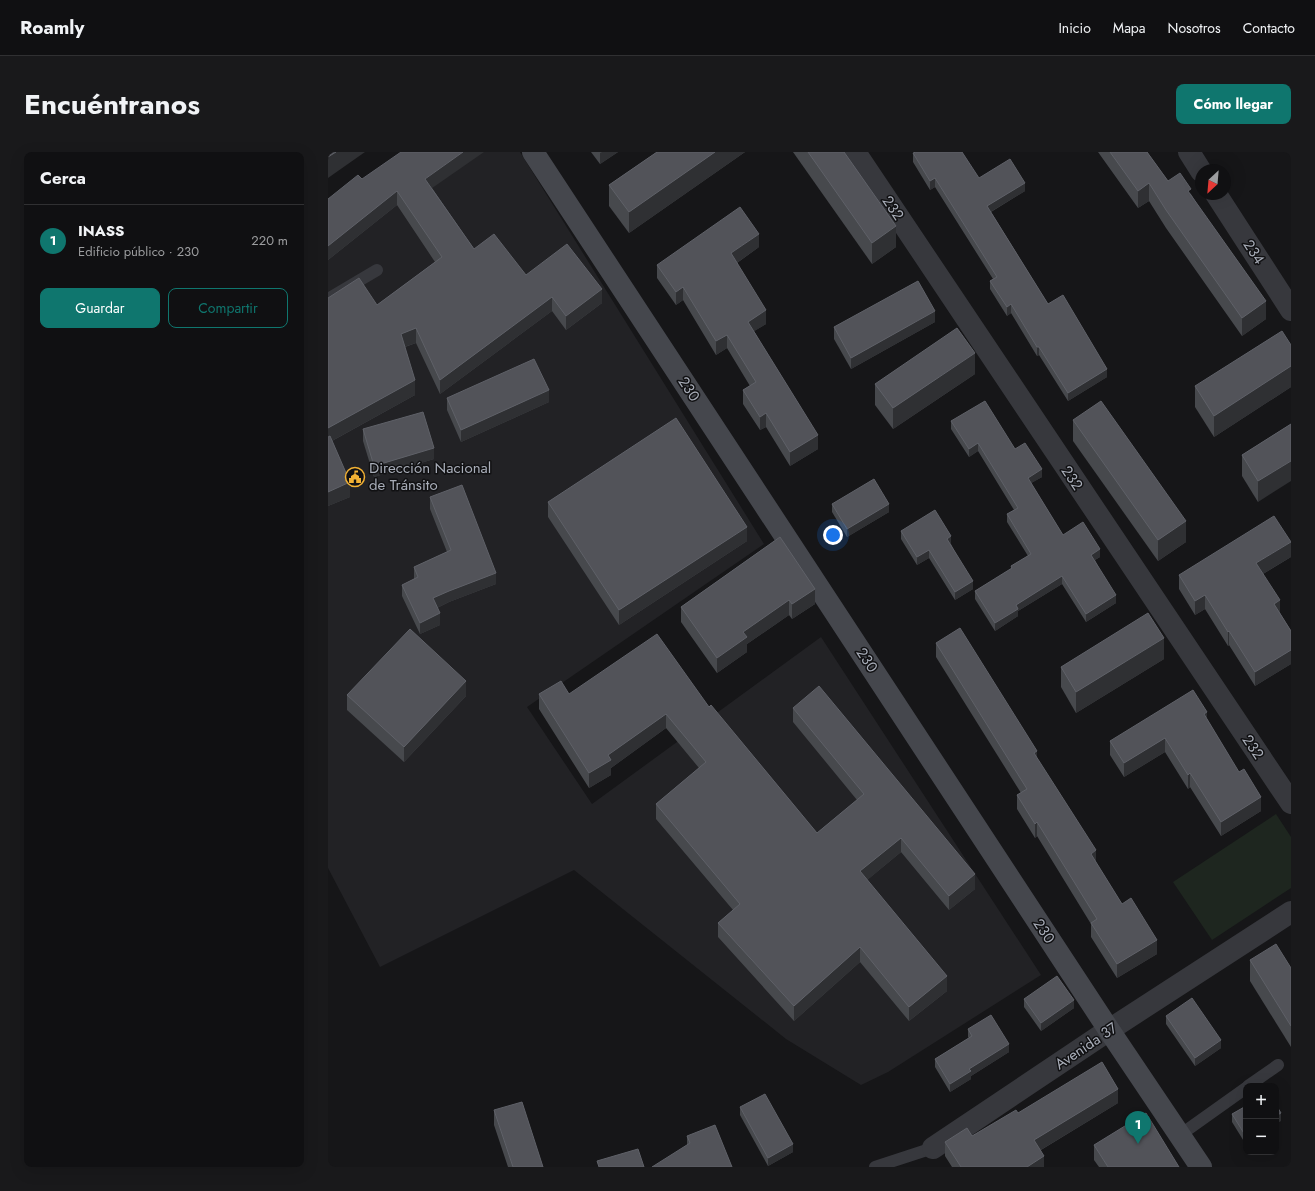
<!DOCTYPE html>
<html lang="es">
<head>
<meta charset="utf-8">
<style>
  body { margin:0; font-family:Jost,sans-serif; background:#19191b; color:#f1f3f6 }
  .controls { position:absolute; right:12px; bottom:12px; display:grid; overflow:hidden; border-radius:8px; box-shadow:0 4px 16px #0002 }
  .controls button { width:36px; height:36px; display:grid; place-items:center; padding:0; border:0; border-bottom:1px solid #303032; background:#101012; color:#f1f3f6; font:20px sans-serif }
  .compass { position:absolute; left:867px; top:12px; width:36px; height:36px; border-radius:50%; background:#101012; box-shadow:0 4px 16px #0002; rotate:206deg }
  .you { position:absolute; left:505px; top:383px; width:14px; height:14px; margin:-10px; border:3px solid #fff; border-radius:50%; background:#1a73e8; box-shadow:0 0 0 6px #1a73e833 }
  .badge { display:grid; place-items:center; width:26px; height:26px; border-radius:50%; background:#0f766e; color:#fff; font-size:13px; font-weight:700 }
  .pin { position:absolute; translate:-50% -33px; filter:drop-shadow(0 1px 2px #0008) }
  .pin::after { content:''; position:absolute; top:21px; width:14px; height:12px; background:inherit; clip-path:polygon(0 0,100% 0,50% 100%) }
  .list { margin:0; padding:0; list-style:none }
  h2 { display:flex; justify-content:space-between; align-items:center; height:52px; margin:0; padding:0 16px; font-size:17px }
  h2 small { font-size:13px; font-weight:400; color:#9c9d9f }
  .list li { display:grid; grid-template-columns:26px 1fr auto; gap:12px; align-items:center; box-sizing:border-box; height:72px; padding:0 16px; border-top:1px solid #303032 }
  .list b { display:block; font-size:15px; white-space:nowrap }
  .list p { margin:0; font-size:13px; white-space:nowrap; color:#9c9d9f }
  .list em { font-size:13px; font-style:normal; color:#9c9d9f }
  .actions { display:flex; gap:8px; padding:12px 16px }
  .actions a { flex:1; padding:9px 0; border:1px solid #0f766e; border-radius:8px; text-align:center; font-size:14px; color:#0f766e }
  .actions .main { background:#0f766e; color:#fff }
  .map { position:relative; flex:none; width:963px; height:1015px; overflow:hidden; border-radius:8px }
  header { display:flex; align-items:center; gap:24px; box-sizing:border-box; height:56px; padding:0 20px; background:#101012; border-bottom:1px solid #303032 }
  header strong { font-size:19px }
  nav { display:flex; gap:22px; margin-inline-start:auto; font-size:14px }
  .intro { display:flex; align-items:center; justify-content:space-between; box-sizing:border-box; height:96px; padding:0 24px }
  h1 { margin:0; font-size:28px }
  .button { padding:10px 18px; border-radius:8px; background:#0f766e; color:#fff; font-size:14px; font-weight:700 }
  main { display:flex; gap:24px; padding:0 24px }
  aside { flex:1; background:#101012; border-radius:8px; box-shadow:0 4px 16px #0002 }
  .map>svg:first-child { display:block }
  .built { fill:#222225 }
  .green { fill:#1e261f }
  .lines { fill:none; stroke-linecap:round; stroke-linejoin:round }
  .lane { stroke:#37383d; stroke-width:12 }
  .street { stroke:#37383d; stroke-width:22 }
  .secondary { stroke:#45474d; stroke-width:22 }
  .wall { fill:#47494d }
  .shaded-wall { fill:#2f3033 }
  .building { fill:#525359; stroke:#5f6168 }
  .labels { text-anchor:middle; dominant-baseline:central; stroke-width:3; stroke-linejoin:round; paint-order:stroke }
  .street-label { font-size:15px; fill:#a8adb8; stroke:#111113 }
  .poi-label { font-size:15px; fill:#a8adb8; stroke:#111113; text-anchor:start }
</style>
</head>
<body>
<header>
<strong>Roamly</strong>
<nav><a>Inicio</a><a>Mapa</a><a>Nosotros</a><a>Contacto</a></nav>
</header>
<div class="intro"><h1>Encuéntranos</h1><a class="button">Cómo llegar</a></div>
<main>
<aside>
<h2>Cerca<small></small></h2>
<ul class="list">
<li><span class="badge">1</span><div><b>INASS</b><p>Edificio público · 230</p></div><em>220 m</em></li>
</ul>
<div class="actions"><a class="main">Guardar</a><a>Compartir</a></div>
</aside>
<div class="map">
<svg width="963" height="1015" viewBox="0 0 963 1015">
  <rect width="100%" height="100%" fill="#161618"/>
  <!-- built -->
  <polygon class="built" points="78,0 192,0 436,392 199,555 264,652 493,485 713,823 560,920 533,933 458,887 246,718 52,815 0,716 0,56"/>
  <!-- green -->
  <polygon class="green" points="948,662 963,685 963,736 884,788 845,730"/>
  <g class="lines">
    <!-- lane -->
    <g class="lane">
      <polyline points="0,147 49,118"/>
      <polyline points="920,934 950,913"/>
      <polyline points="852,983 918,936"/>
      <polyline points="547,1015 605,996"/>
    </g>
    <!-- street -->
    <g class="street">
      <polyline points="527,0 963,651"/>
      <polyline points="861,0 873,19"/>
      <polyline points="888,42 963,158"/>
      <polyline points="605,996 781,878 963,760"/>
    </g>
    <!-- secondary -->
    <polyline class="secondary" points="205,0 781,878 873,1015"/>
  </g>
  <!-- wall -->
  <g class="wall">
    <polygon points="263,0 290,0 272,12"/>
    <polygon points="329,0 417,0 301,81 281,54 281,33"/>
    <polygon points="465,0 516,0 568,95 544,112"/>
    <polygon points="770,0 819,0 840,29 863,42 938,167 914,184 838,76 821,49 810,56"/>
    <polygon points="585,1 651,26 697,39 663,60 720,152 779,225 740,249 711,203 709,204 683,161 679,164 662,137 662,129 665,127 607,35 602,38 585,10"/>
    <polygon points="34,27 104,36 146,97 198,123 274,151 238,178 224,159 112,242 88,191 77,195 87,243 4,289 22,345 0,354 0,146 49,153 107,110 69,53 0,108 0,47"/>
    <polygon points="431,95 409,111 438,172 426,179 490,297 462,314 438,275 432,278 415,252 415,238 422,234 399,196 388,203 355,148 348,153 329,126 329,113"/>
    <polygon points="607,170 523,217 506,187 506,175"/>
    <polygon points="963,193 963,235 886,285 867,255 867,234"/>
    <polygon points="647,222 565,277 547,253 547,232"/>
    <polygon points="119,246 221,250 133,290 119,258"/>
    <polygon points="745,268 858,390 830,409 745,289"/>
    <polygon points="623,269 687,297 714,325 703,331 735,383 772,405 767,408 788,451 758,470 734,432 690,459 690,464 667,479 647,447 647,439 683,417 683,414 700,404 679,370 679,362 686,358 650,299 641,305 623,277"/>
    <polygon points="963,272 930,350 914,324 914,303"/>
    <polygon points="35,277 106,307 46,325 35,289"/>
    <polygon points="102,345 168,432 121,450 109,456 112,473 92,482 74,444 74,433 86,427 86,415 119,400 102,357"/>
    <polygon points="220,350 419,389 291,473 220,365"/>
    <polygon points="504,352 561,360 519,385 504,360"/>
    <polygon points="573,379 623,392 645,437 627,448 601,406 589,413 573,387"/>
    <polygon points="452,385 487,452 464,467 461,463 419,492 419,500 389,521 353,470 353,455"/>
    <polygon points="963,405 935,422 952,461 963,479 963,512 927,534 901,493 900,494 877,457 867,463 851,437 851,423"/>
    <polygon points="608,491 709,606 768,711 794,752 829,802 789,826 763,785 763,772 709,684 707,686 689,657 689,643 693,641 608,505"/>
    <polygon points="836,507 748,561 733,535 733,515"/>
    <polygon points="211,542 241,542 381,555 489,681 529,648 465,570 465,556 647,737 621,758 573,700 539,728 619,839 581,869 532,810 466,869 390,785 390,771 405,758 328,667 328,652 371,616 338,576 283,616 283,623 261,636 211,557"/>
    <polygon points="19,543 138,544 76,610 19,558"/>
    <polygon points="879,567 933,659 893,684 862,635 860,637 837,600 796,625 782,603 782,589"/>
    <polygon points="922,808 963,816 963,895 922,829"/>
    <polygon points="696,847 746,856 713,879 696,855"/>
    <polygon points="838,864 893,896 867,914 838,872"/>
    <polygon points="640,877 681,900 643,924 643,927 622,940 607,915 607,907 641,886 640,885"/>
    <polygon points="790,951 713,998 716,1015 624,1015 617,1004 617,990 644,984 690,961"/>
    <polygon points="918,954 917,991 904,970 904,962"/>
    <polygon points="412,955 465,1000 440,1014 412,963"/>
    <polygon points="166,958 215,1015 180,1015 166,973"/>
    <polygon points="359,984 404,1015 359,993"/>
    <polygon points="766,993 851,1015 771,1015 766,1008"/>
  </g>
  <!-- shaded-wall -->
  <g class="shaded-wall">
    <polygon points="8,0 37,0 0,26 0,5"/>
    <polygon points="135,0 156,0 97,41 97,27"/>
    <polygon points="274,0 290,0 272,12 272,1"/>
    <polygon points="387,0 417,0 301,81 301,60"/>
    <polygon points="607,26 607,35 602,38 602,29"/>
    <polygon points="697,31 697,39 659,62 659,54"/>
    <polygon points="821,31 821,49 810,56 810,39"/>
    <polygon points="69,39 69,53 0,108 0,94"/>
    <polygon points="568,74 568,95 544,112 544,91"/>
    <polygon points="431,82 431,95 403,115 403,101"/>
    <polygon points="355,135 355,148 348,153 348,140"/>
    <polygon points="274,137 274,151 238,178 238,164"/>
    <polygon points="224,145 224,159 112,242 112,228"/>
    <polygon points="938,149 938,167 914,184 914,166"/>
    <polygon points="683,152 683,161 679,164 679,155"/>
    <polygon points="438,158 438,172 420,183 420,170"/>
    <polygon points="607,159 607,170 523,217 523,206"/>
    <polygon points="88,176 88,191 73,196 73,182"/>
    <polygon points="399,183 399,196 388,203 388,189"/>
    <polygon points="709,195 711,195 711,203 709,204"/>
    <polygon points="647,201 647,222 565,277 565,256"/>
    <polygon points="963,214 963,235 886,285 886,264"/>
    <polygon points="779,217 779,225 740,249 740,241"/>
    <polygon points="87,228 87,243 0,291 0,276"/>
    <polygon points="221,238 221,250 133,290 133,278"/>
    <polygon points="438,261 438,275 432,278 432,265"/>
    <polygon points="490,283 490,297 462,314 462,300"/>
    <polygon points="650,291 650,299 641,305 641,297"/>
    <polygon points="106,296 106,307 46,325 46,314"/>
    <polygon points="963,309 963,329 930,350 930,329"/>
    <polygon points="714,317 714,325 700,333 700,326"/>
    <polygon points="22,330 22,345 0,354 0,340"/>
    <polygon points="561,352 561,360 519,385 519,377"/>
    <polygon points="858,369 858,390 830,409 830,388"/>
    <polygon points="419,375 419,389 291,473 291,458"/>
    <polygon points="623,384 623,392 619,394 619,387"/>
    <polygon points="963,390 963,405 928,426 928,411"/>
    <polygon points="772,397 772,405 763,410 763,403"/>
    <polygon points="601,398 601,406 589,413 589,405"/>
    <polygon points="168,421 168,432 121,450 105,458 105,446 121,439"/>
    <polygon points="734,424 734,432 690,459 690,464 667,479 667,471 688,453"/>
    <polygon points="645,429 645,437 627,448 627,440"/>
    <polygon points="487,437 487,452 464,467 464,452"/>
    <polygon points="788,443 788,451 758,470 758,462"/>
    <polygon points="877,443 877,457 867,463 867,449"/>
    <polygon points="461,448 461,463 419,492 419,500 389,521 389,506 415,480"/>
    <polygon points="952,448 952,462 946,452"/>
    <polygon points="112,461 112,473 92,482 92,471"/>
    <polygon points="901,479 901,493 900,494 900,480"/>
    <polygon points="836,486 836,507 748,561 748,540"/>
    <polygon points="963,498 963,512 927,534 927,520"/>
    <polygon points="138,529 138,544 76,610 76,595"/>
    <polygon points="879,560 879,574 876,562"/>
    <polygon points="338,562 338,576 283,616 283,623 261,636 261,621 280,603"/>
    <polygon points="837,586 837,600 796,625 796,611"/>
    <polygon points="709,599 709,613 706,601"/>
    <polygon points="862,621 862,635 860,637 860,623"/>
    <polygon points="933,645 933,659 893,684 893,670"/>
    <polygon points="709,670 709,684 707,686 707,672"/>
    <polygon points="573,686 573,700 532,734 532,719"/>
    <polygon points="768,698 768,712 763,702"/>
    <polygon points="647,722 647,737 621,758 621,744"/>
    <polygon points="829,788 829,802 789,826 789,812"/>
    <polygon points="532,795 532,810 466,869 466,854"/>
    <polygon points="619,824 619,839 581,869 581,855"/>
    <polygon points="746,848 746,856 713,879 713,871"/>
    <polygon points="893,888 893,896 867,914 867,906"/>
    <polygon points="681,892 681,900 643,924 643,927 622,940 622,932 641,917"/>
    <polygon points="790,937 790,951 706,1002 706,988"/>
    <polygon points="953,961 953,969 948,972 948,964"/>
    <polygon points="918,982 918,990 917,991 917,983"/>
    <polygon points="465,992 465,1000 440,1014 440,1006"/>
    <polygon points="716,1004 716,1015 699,1015"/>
  </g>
  <!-- building -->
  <g class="building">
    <polygon points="0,0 8,0 0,5"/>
    <polygon points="73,0 135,0 97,27 146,97 166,82 198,123 239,92 274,137 238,164 224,145 112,228 88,176 73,182 87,228 0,276 0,146 31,126 49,153 114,105 69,39 0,94 0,47 30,23 34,27"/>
    <polygon points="329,0 387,0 301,60 281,33"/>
    <polygon points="480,0 516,0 568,74 544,91"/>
    <polygon points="588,0 634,0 651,26 682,7 697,31 659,54 720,152 735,143 779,217 740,241 711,195 709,195 683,152 679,155 662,129 669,125 607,26 602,29 585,1"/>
    <polygon points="782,0 819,0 840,29 852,21 863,37 860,39 938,149 914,166 838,58 821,31 810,39"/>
    <polygon points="412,55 431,82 403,101 438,158 420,170 490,283 462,300 438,261 432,265 415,238 428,230 399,183 388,189 355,135 348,140 329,113"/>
    <polygon points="590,129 607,159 523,206 506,175"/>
    <polygon points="629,176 647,201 565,256 547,232"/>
    <polygon points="954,179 963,193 963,214 886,264 867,234"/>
    <polygon points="206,207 221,238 133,278 119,246"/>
    <polygon points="657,249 687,297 697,291 714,317 700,326 735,383 755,370 772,397 763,403 788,443 758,462 734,424 688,453 690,457 667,471 647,439 684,416 683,414 703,402 679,362 690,356 650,291 641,297 623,269"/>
    <polygon points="773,249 858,369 830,388 745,268"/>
    <polygon points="95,260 106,296 46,314 35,277"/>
    <polygon points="348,266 419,375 291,458 220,350"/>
    <polygon points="963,272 963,309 930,329 914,303"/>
    <polygon points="2,284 22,330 0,340 0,285"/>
    <polygon points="546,327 561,352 519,377 504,352"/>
    <polygon points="134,333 168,421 121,439 105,446 112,461 92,471 74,433 90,425 86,415 123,398 102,345"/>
    <polygon points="607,358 623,384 619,387 645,429 627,440 601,398 589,405 573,379"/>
    <polygon points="946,364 963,390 928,411 952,448 946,452 963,479 963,498 927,520 901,479 900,480 877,443 867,449 851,423"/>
    <polygon points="452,385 487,437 464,452 461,448 415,480 419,485 389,506 353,455"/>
    <polygon points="820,461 836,486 748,540 733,515"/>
    <polygon points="632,476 709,599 706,601 768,698 763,702 794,752 803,746 829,788 789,812 763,771 769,767 709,670 707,672 689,643 699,637 608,491"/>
    <polygon points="82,477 138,529 76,595 19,543"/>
    <polygon points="329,482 381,555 383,553 489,681 536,642 465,556 491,534 647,722 621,744 573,686 532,719 619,824 581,855 532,795 466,854 390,771 412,752 328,652 378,610 338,562 280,603 283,608 261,621 211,542 233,529 241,542"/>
    <polygon points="865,538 879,560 876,562 911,620 916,617 933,645 893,670 862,621 860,623 837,586 796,611 782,589"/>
    <polygon points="948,792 963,816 963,874 922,808"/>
    <polygon points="729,824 746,848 713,871 696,847"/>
    <polygon points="864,846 893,888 867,906 838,864"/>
    <polygon points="663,863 681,892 641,917 643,919 622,932 607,907 644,884 640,877"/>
    <polygon points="774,910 790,937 706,988 716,1004 699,1015 633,1015 617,990 639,976 644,984 688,958 690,961"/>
    <polygon points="437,942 465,992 440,1006 412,955"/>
    <polygon points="194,950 215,1015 185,1015 166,958"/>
    <polygon points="948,953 953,961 948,964"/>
    <polygon points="918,954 918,982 917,983 904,962"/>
    <polygon points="818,961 851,1015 780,1015 766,993"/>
    <polygon points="387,973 404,1015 324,1015 362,991 359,984"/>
    <polygon points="310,997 316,1015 271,1015 269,1009"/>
  </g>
  <!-- icons -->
  <defs>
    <g id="civic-ring" transform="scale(1)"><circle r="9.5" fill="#111113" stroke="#f2b134" stroke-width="1.5"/><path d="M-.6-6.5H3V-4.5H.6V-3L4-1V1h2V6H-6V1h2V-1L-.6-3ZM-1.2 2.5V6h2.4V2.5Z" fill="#f2b134"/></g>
  </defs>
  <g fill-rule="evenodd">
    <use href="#civic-ring" x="27" y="325"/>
  </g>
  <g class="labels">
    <!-- street labels -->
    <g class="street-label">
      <text transform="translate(565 56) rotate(56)">232</text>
      <text transform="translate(926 100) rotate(57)">234</text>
      <text transform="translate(361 237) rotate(57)">230</text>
      <text transform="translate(744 326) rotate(56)">232</text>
      <text transform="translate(539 508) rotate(57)">230</text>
      <text transform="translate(925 595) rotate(56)">232</text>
      <text transform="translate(716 779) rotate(57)">230</text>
      <text transform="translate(758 894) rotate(-34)">Avenida 37</text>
    </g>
    <!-- poi labels -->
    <g class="poi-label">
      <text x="41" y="316">Dirección Nacional<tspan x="41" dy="17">de Tránsito</tspan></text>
    </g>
  </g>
</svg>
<div class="controls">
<button>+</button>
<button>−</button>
</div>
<svg class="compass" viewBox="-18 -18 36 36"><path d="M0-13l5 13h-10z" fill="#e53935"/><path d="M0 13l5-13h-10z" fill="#9c9d9f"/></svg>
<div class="you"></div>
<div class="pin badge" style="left:810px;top:992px">1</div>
</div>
</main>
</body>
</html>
